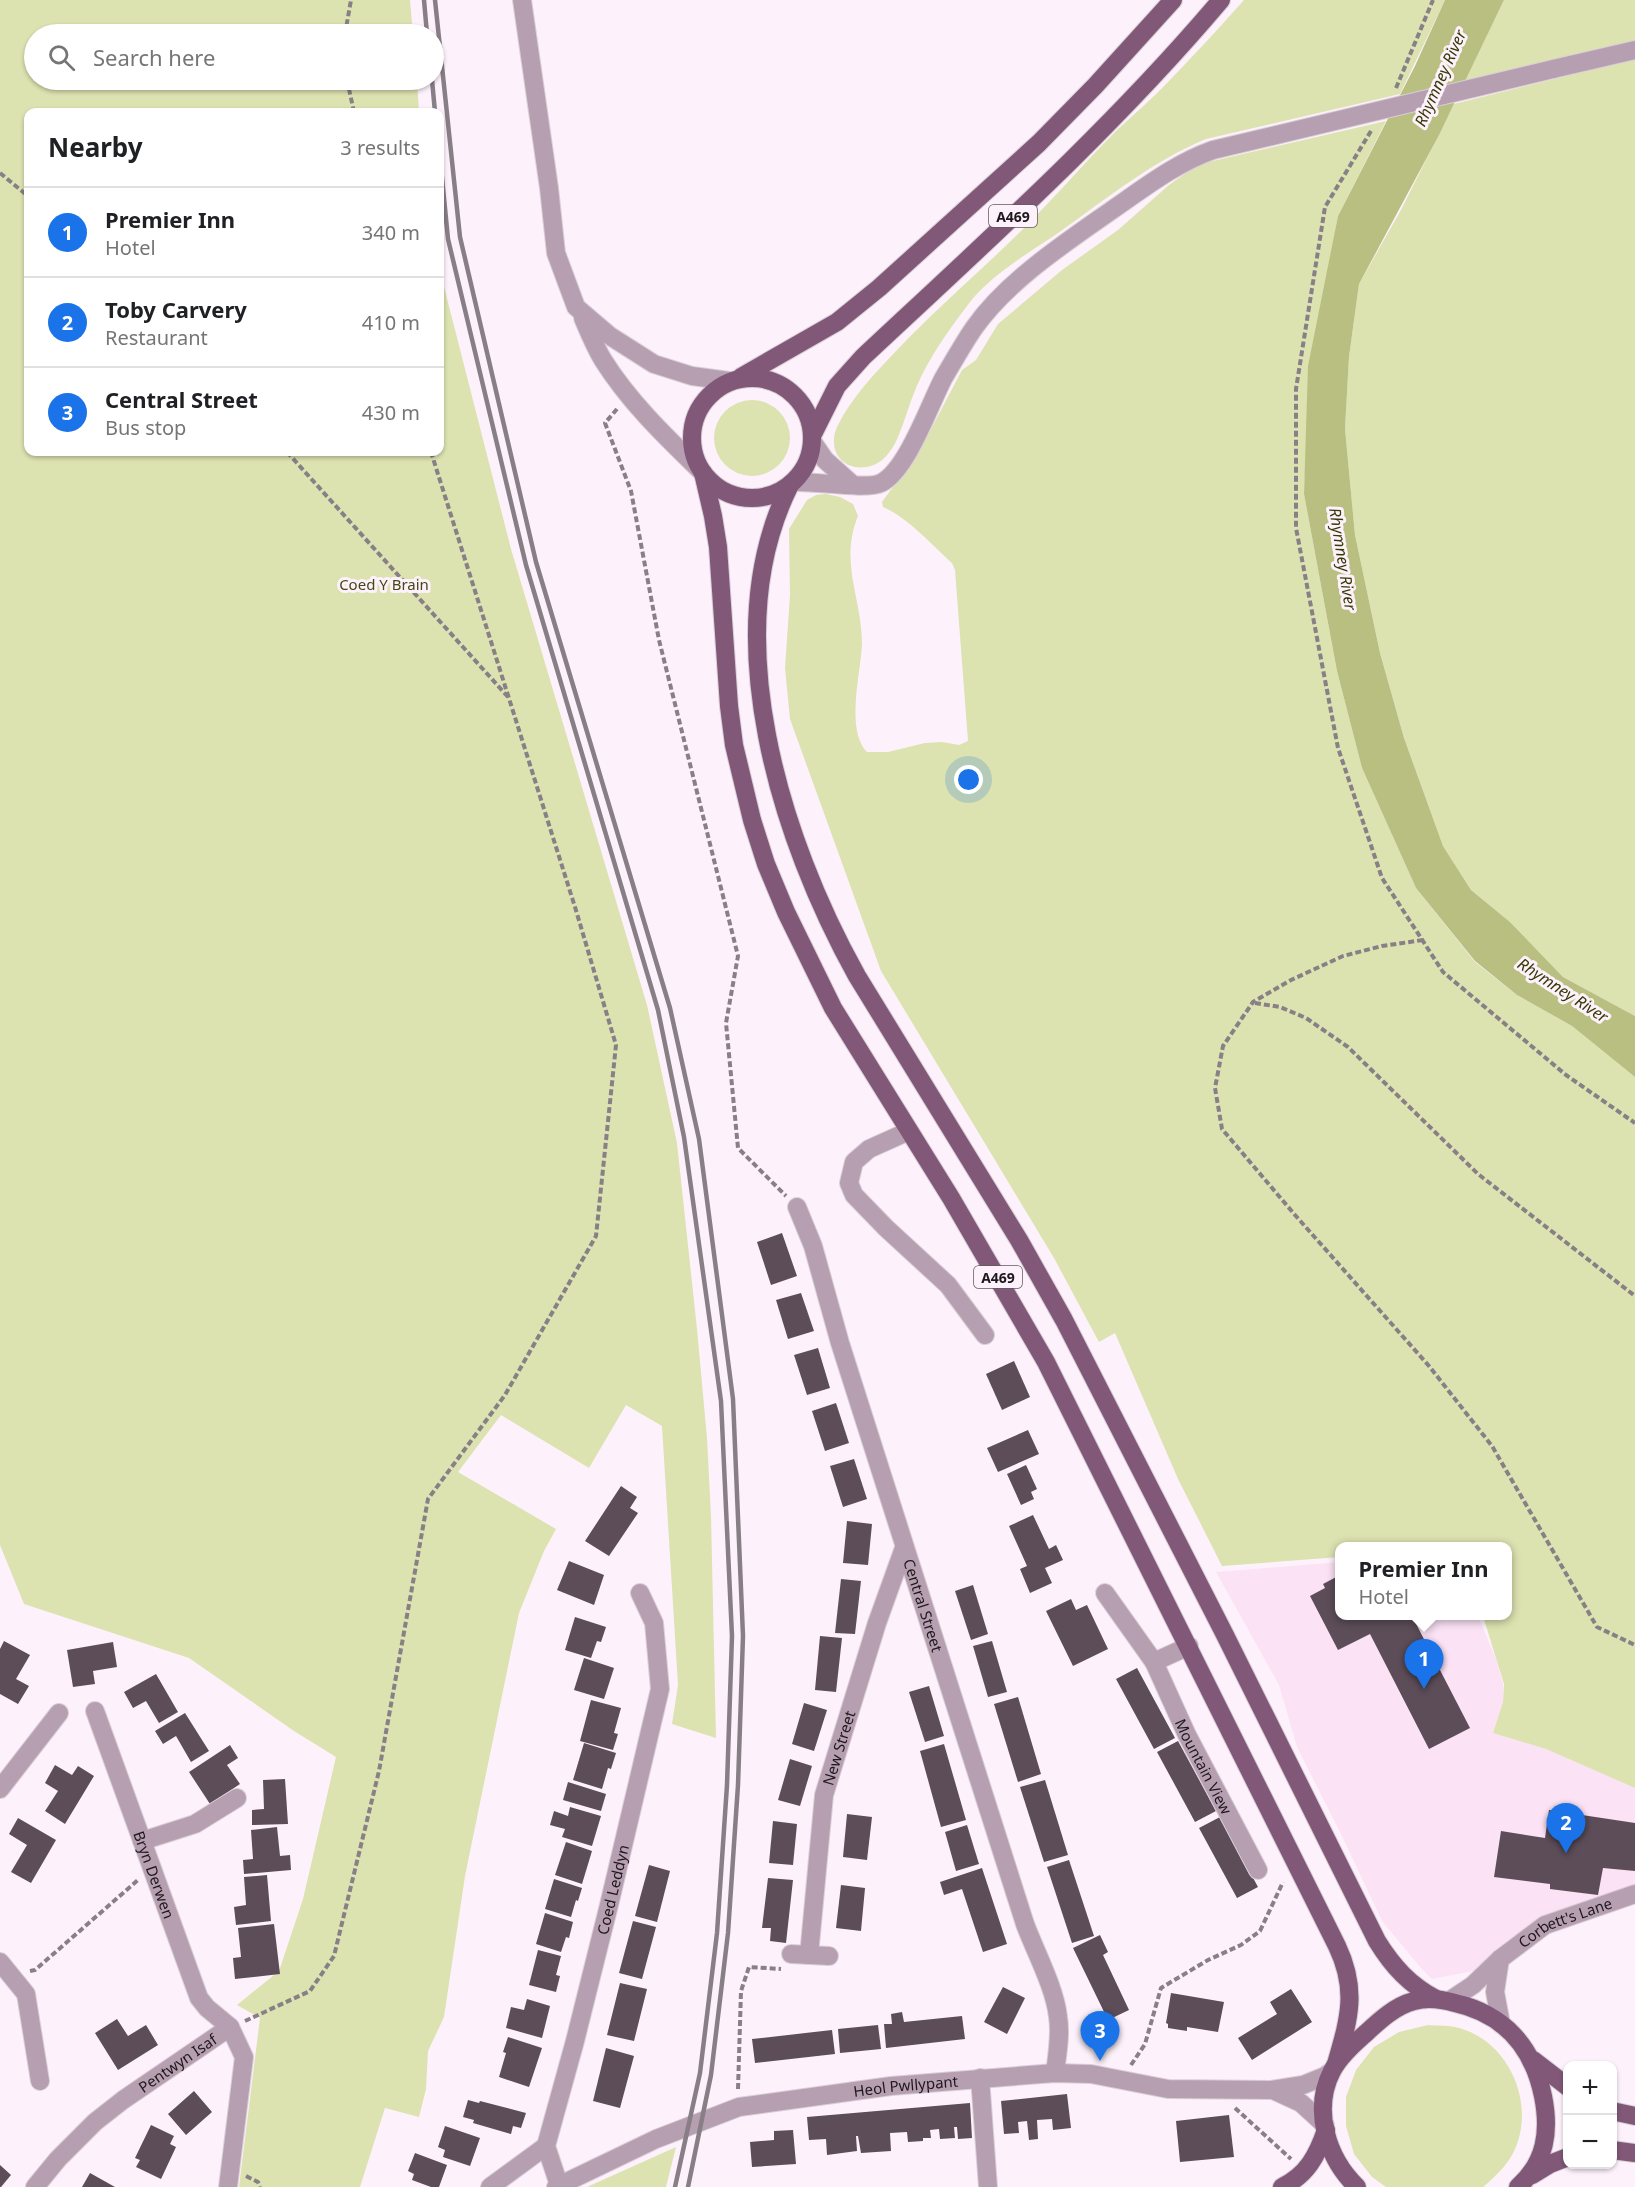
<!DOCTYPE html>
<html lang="en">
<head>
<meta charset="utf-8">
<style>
  body { margin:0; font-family:"Noto Sans",sans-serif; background:#f2f2f2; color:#202124 }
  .controls { position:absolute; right:18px; bottom:18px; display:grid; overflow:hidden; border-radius:12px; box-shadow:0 2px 4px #0004 }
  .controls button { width:54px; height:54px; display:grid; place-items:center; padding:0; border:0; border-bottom:2px solid #e0e0e0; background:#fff; color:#202124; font:30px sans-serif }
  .you { position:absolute; left:969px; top:780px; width:21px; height:21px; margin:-15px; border:4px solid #fff; border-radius:50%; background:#1a73e8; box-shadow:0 0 0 9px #1a73e833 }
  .badge { display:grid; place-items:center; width:39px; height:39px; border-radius:50%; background:#1a73e8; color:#fff; font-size:20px; font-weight:700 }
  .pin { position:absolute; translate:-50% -50px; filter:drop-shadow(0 2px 3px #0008) }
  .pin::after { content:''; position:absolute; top:32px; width:21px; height:18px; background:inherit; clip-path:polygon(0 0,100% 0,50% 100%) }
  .popup { position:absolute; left:1335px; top:1542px; width:177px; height:78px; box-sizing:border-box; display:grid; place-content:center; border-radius:12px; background:#fff; filter:drop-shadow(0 2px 4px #0005); font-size:20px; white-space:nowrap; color:#757577 }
  .popup b { font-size:22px; color:#202124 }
  .popup::after { content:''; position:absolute; left:50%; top:100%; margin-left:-12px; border:12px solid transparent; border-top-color:#fff }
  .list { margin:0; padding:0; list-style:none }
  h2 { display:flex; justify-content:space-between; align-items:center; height:78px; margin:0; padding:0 24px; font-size:26px }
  h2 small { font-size:20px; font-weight:400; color:#757577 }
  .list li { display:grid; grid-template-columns:39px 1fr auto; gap:18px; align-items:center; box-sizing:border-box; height:90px; padding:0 24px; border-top:2px solid #e0e0e0 }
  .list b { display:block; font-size:22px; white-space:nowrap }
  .list p { margin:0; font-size:20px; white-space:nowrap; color:#757577 }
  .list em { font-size:20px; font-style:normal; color:#757577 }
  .icon { flex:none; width:33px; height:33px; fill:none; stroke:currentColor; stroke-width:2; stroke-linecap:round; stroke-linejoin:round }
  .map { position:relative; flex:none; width:1635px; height:2187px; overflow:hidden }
  .search { position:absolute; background:#fff; box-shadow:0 2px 4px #0004; left:24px; top:24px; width:420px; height:66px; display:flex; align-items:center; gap:15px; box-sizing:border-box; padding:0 21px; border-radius:33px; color:#757577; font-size:22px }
  .panel { position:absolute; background:#fff; box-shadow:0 2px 4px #0004; left:24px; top:108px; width:420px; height:348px; border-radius:12px }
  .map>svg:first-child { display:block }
  .built { fill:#fbe2f5 }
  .green { fill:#dce2b0 }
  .water { fill:#b9bf80 }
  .building { fill:#5c4d58 }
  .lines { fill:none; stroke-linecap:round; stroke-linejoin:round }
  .minor-casing { stroke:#d9cfd7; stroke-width:20 }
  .major-casing { stroke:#d9cfd7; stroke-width:20 }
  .path { stroke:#888086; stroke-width:4; stroke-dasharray:6 3; stroke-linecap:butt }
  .minor { stroke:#b79fb2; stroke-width:18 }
  .major { stroke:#815878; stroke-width:18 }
  .rail { stroke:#887f86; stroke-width:4.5 }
  .minor-bridge-casing { stroke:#d9cfd7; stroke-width:20; stroke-linecap:butt }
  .minor-bridge { stroke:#b79fb2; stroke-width:18 }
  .labels { text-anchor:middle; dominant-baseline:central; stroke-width:6; stroke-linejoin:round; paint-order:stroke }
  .shield { fill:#fdf2fb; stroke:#61595f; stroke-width:1.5 }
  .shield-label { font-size:14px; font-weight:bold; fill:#1e181c }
  .park-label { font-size:15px; fill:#444818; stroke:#fdf2fb }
  .street-label { font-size:15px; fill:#1e181c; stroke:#fdf2fb }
  .water-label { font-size:16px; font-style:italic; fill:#363906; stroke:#fdf2fb }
</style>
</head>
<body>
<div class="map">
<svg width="1635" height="2187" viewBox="0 0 1635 2187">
  <rect width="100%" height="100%" fill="#fdf2fb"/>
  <!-- built -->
  <polygon class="built" points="1340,1562 1340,1616 1478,1616 1496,1659 1503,1684 1503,1702 1493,1733 1546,1749 1635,1788 1635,1885 1567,1909 1483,1969 1432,1979 1421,1968 1382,1921 1341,1834 1297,1747 1279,1685 1216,1572"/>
  <!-- green -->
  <g class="green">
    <polygon points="0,0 410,0 413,34 34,34 34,80 417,80 419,112 28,112 28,452 440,452 440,271 511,549 647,1005 677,1143 697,1329 707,1438 711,1516 716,1738 672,1724 678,1685 662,1426 626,1405 589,1468 501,1415 458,1472 556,1529 544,1551 519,1613 465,1876 444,2017 428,2051 426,2089 419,2117 385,2108 360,2187 239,2187 260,2018 237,2005 279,1971 303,1899 336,1757 294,1731 189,1658 24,1604 0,1545"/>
    <path d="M1244,0H1445L1400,94L1206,139C1153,161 1107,198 1061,231C1029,253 990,275 967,306C948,331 928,359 916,388C909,404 905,421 898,437C892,451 883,464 867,467C842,471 827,450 837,427C851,398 875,373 897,350C935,310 977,274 1017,235C1051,202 1082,165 1116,131C1134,114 1153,98 1170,80C1195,54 1220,27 1244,0Z"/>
    <polygon points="1504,0 1635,0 1635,42 1463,84"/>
    <polygon points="1635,59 1635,1016 1563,977 1510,922 1471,890 1443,846 1404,738 1380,653 1355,535 1345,429 1349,357 1359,284 1401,210 1454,104"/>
    <path d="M1386,121L1338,216L1328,271L1307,432L1304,494L1337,671L1362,768L1416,888L1475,962L1517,995L1572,1026L1635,1077V1788L1546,1749L1493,1733L1503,1702L1504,1684L1483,1616H1508V1546H1340V1557L1222,1566L1178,1479L1115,1333L1099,1342L1054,1258L881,971L790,719L785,668L790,595L789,529L807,500L816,495L826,494L840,497L853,504L858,516C839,563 862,598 862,644C861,672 845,730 867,752H888L925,743L942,742L959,745L968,741L955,570L952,563C932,545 907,517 883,507L882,502L920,450L962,370L976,360L998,324L1062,270L1118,230L1169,185L1187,172L1204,163Z"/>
    <circle cx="752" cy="438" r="38"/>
    <path d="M1428,2025C1437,2026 1447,2025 1455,2027C1506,2038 1534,2098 1517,2144C1511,2162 1497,2175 1483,2187H1386L1372,2177L1354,2154L1346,2126V2097L1356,2070L1374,2047L1399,2032Z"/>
    <polygon points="676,2147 666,2187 587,2187"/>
  </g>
  <!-- water -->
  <polygon class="water" points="1445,0 1504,0 1439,135 1359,284 1349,357 1345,429 1355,535 1380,653 1404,738 1443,846 1471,890 1510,922 1563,977 1635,1016 1635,1077 1572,1026 1517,995 1475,961 1416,888 1362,768 1337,671 1304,494 1308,366 1338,216 1415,66"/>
  <!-- building -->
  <g class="building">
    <polygon points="782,1233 797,1276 771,1285 757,1242"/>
    <polygon points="801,1293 814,1331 788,1339 776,1300"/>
    <polygon points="818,1348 830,1388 807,1395 794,1355"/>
    <polygon points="1014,1361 1030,1397 1002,1410 986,1374"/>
    <polygon points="836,1403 849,1443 825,1451 812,1411"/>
    <polygon points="1028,1430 1039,1454 998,1472 987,1448"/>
    <polygon points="854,1459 867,1499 843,1507 830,1466"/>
    <polygon points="1026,1465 1037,1489 1031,1492 1034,1499 1021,1505 1007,1474"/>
    <polygon points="621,1486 637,1497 630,1508 638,1513 609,1556 585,1541"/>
    <polygon points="1033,1515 1049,1549 1056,1545 1063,1560 1045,1568 1052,1583 1030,1593 1020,1569 1027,1566 1009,1526"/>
    <polygon points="847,1521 872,1524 868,1565 843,1563"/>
    <polygon points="569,1561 604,1575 594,1605 557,1590"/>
    <polygon points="1340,1575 1340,1616 1412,1616 1470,1728 1429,1749 1370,1634 1338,1650 1310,1596 1325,1588 1323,1584"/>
    <polygon points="841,1579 861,1581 855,1634 835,1633"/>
    <polygon points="973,1585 988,1634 971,1640 955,1591"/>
    <polygon points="1071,1599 1076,1610 1087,1605 1108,1649 1073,1666 1046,1611"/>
    <polygon points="575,1617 606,1627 601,1642 597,1641 591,1658 565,1650"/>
    <polygon points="820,1636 842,1638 836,1692 815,1690"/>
    <polygon points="4,1641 30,1655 16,1679 29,1686 18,1704 0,1694 0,1649"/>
    <polygon points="992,1641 1007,1692 988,1697 973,1646"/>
    <polygon points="113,1642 117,1667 93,1671 95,1684 73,1687 67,1650"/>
    <polygon points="584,1658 614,1668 604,1699 574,1690"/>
    <polygon points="1137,1668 1175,1738 1154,1749 1116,1679"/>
    <polygon points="156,1674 178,1712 159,1723 146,1701 133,1708 124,1692"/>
    <polygon points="929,1686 944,1736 925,1742 909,1692"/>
    <polygon points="1018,1697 1041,1774 1018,1782 994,1704"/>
    <polygon points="591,1700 621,1708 614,1733 618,1734 613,1750 580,1741"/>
    <polygon points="804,1703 827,1710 814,1751 792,1744"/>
    <polygon points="185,1713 209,1751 191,1762 176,1736 163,1744 155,1731"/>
    <polygon points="1178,1741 1216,1811 1195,1822 1157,1752"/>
    <polygon points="584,1743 616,1753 611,1769 608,1768 602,1789 573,1780"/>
    <polygon points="944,1744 966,1820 941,1827 920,1751"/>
    <polygon points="230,1745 238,1758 227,1765 240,1784 210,1804 189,1772"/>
    <polygon points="790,1759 812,1766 800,1806 778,1800"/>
    <polygon points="55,1765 72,1775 78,1766 94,1776 65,1824 45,1811 58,1791 45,1783"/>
    <polygon points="285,1779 288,1824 252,1825 252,1810 264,1809 263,1780"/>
    <polygon points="1045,1780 1068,1855 1044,1862 1020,1787"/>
    <polygon points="568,1782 606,1794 601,1811 563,1800"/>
    <polygon points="570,1807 601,1816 592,1846 562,1837 565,1829 550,1825 554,1811 568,1816"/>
    <polygon points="1549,1810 1635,1823 1635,1871 1603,1868 1598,1895 1550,1889 1550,1884 1494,1877 1501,1831 1545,1838"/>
    <polygon points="847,1814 872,1817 867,1860 843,1857"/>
    <polygon points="1220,1817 1258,1887 1237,1898 1199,1828"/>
    <polygon points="18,1818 56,1840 31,1883 11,1872 27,1845 9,1834"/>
    <polygon points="773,1821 797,1824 793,1865 769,1863"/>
    <polygon points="967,1825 979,1864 956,1871 945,1832"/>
    <polygon points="277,1827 280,1856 290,1855 291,1870 244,1874 243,1860 253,1859 251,1830"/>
    <polygon points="566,1842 592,1851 582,1884 555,1875"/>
    <polygon points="1069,1860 1094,1936 1072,1943 1047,1867"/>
    <polygon points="649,1865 670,1871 657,1922 635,1916"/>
    <polygon points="982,1868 1007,1944 983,1952 962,1889 944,1895 940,1882"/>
    <polygon points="267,1875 271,1921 236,1925 234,1907 246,1905 244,1877"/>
    <polygon points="768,1878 793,1880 786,1943 770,1941 771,1928 762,1928"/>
    <polygon points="554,1879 582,1888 578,1901 576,1900 571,1917 545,1909"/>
    <polygon points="841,1885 865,1888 861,1931 836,1928"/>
    <polygon points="545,1913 573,1922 569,1938 566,1937 561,1952 536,1944"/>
    <polygon points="633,1921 656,1927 642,1979 619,1973"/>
    <polygon points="274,1924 280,1974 235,1979 233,1958 241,1957 238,1928"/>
    <polygon points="1100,1935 1108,1952 1103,1955 1129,2010 1108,2020 1073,1948"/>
    <polygon points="538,1950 561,1956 556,1975 560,1976 556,1992 529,1985"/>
    <polygon points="620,1983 647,1989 634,2041 607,2035"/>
    <polygon points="1003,1987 1025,1998 1007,2034 984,2022"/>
    <polygon points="1291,1989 1312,2022 1252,2060 1238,2038 1277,2014 1270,2002"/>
    <polygon points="1171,1993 1224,2002 1218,2032 1187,2027 1187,2031 1168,2028 1168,2024 1166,2023"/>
    <polygon points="527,1999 550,2006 542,2038 506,2028 511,2007 524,2010"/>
    <polygon points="902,2012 904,2022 962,2016 965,2039 886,2048 884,2024 892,2024 891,2014"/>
    <polygon points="117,2019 128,2036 146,2025 158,2045 118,2070 95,2033"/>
    <polygon points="878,2025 881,2049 840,2053 838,2029"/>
    <polygon points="832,2030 835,2054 755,2063 752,2039"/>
    <polygon points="508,2037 542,2048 529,2087 499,2077 506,2053 503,2052"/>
    <polygon points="606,2048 634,2056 620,2108 593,2101"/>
    <polygon points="194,2091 212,2112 186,2135 168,2114"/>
    <polygon points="1067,2094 1071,2128 1053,2130 1052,2119 1037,2120 1038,2139 1029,2140 1027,2121 1018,2122 1019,2133 1004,2134 1001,2101"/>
    <polygon points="468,2100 479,2103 480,2101 526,2113 521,2128 513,2126 511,2134 473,2123 474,2120 463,2117"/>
    <polygon points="970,2103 972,2138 958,2139 957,2127 954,2127 955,2138 940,2139 939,2129 930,2130 931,2138 923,2138 923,2141 908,2142 907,2132 890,2133 891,2151 861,2153 858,2136 856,2136 857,2151 827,2155 826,2139 809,2140 807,2117"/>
    <polygon points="1229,2115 1234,2157 1180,2162 1176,2121"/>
    <polygon points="151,2125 174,2136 170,2144 176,2147 161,2179 136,2167 140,2160 135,2158"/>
    <polygon points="445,2126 480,2138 470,2166 443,2157 445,2150 438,2147"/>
    <polygon points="793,2130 796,2164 752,2167 750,2142 774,2140 774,2131"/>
    <polygon points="415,2153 447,2165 439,2187 431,2187 412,2180 414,2174 408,2171"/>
    <polygon points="0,2165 11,2175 1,2187 0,2187"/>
    <polygon points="90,2173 115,2187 82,2187"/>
  </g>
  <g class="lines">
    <!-- minor casing -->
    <g class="minor-casing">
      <g id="minor">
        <polyline points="522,0 549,188 556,253 576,307 610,336 654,364 692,376 729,381"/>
        <polyline points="1553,69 1635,50"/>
        <path d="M583,318C589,332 595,347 603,360C630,403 667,438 703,473"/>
        <polyline points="812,441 825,460 853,485"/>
        <path d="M795,482C815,481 867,490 881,483C907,470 929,406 943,379C953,362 963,344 974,328C1007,281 1065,243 1112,210C1144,188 1176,163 1213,150"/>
        <polyline points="909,1131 869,1149 854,1162 849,1183 854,1195 886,1228 948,1285 985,1335"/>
        <path id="s1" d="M797,1207L813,1246L840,1343L1025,1924C1035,1951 1055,1988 1058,2017C1061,2035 1057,2055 1055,2073"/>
        <polyline points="1105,1593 1154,1662"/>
        <path id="s2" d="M1189,1646L1154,1662L1187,1735L1258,1870"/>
        <path id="s3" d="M95,1711L199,1998L207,2008L230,2027"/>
        <polyline points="0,1789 59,1713"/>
        <polyline points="142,1841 195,1824 237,1798"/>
        <polyline points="791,1954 829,1956"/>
        <path id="s4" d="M809,1955L824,1795L877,1623L904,1548"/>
        <polyline points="1500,1959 1495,1992 1501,2024"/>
        <polyline points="0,1962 26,1994 40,2081"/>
        <path id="s5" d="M1449,2001L1473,1985L1500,1959L1545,1925L1635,1894"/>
        <polyline points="980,2078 988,2187"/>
        <polyline points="1275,2091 1301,2103 1325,2125"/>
        <path id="s6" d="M559,2185L546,2146L575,2041L609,1905L660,1689L654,1623L640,1593"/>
        <path id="s7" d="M35,2187L58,2159L95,2122L123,2100L230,2027L244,2057L228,2187"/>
        <polyline points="490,2187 546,2146"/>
        <path id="s8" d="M556,2187L656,2139L739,2107L891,2086L1055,2073L1091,2074L1168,2089L1271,2090L1303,2085L1325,2076L1332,2071"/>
      </g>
    </g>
    <!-- major casing -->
    <g class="major-casing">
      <g id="major">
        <polyline points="741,377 837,322 879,288 1039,143 1095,86 1173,0"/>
        <circle cx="752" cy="438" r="60"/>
        <path d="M812,436L837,386L863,357C986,242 1112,129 1221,0"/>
        <path d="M703,473L713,516L718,547L729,706L734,745L752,820L766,864L786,912L833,1008L951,1198L1046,1362L1337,1946C1358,1990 1349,2019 1336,2064"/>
        <path d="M789,487C716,635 781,840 857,976L1019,1240L1064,1320L1225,1635L1377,1941C1393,1967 1410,1985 1436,1999"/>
        <polyline points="1533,2060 1568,2087"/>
        <polyline points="1612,2111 1635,2116"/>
        <polyline points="1612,2150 1635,2153"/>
        <polyline points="1532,2175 1550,2164 1568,2157"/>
        <path d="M1282,2187C1307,2175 1317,2156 1326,2130"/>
        <path d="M1357,2187C1327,2158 1312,2110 1332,2071C1340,2056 1354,2044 1366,2033C1380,2020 1395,2006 1414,2001C1428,1997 1441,1999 1455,2003C1504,2014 1533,2047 1543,2096C1550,2131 1546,2162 1518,2187"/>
      </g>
    </g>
    <!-- path -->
    <g class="path">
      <polyline points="345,34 351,0"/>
      <polyline points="347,80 354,112"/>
      <polyline points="1396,88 1433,0"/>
      <polyline points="1371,131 1325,207 1296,389 1296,528 1338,748 1382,878 1443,972 1566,1075 1635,1123"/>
      <polyline points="0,173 28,196"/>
      <polyline points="617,409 605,423 631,491 659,640 738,956 726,1023 738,1148 786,1196"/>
      <polyline points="287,452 509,698"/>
      <polyline points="1423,940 1382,946 1343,956 1291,980 1253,1002 1223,1046 1215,1088 1222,1129 1295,1215 1429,1366 1492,1446 1597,1627 1635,1645"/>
      <polyline points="1255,1003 1280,1007 1306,1018 1348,1047 1478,1174 1635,1296"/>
      <polyline points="30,1971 35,1970 138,1880"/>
      <polyline points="245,2021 310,1991 334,1956 379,1771 428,1499 505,1395 596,1236 616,1045 575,907 431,452"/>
      <polyline points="1131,2065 1145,2044 1161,1988 1208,1960 1241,1945 1260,1931 1283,1882"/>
      <polyline points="738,2089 741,1991 749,1967 781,1969"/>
      <polyline points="1235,2108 1291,2159"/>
      <polyline points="246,2176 258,2182 260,2187"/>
    </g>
    <!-- minor -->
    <use href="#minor" class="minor"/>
    <!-- major -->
    <use href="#major" class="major"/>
    <!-- rail -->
    <g class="rail">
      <polyline points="424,0 427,34"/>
      <polyline points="435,0 460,237 536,562 670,1008 699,1139 733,1399 743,1636 738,1785 728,1933 711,2075 688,2187"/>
      <polyline points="432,80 435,112"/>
      <polyline points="440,157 448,239 526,565 658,1010 684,1137 721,1401 732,1636 727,1785 717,1933 700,2073 675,2187"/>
    </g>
    <!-- minor-bridge casing -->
    <g class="minor-bridge-casing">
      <polyline id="minor-bridge" points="1213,150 1553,69"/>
    </g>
    <!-- minor-bridge -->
    <use href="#minor-bridge" class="minor-bridge"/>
  </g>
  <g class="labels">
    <!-- shield labels -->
    <g class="shield">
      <rect x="989" y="205" width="48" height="22" rx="4.5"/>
      <rect x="974" y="1266" width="48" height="22" rx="4.5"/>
    </g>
    <g class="shield-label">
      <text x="1013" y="216">A469</text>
      <text x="998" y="1277">A469</text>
    </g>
    <!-- park labels -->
    <g class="park-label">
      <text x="384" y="584">Coed Y Brain</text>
    </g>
    <!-- street labels -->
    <g class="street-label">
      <text stroke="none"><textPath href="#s1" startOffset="418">Central Street</textPath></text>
      <text stroke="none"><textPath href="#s4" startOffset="210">New Street</textPath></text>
      <text stroke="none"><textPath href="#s2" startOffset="154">Mountain View</textPath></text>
      <text stroke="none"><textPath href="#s3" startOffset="174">Bryn Derwen</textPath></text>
      <text stroke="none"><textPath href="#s6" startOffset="306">Coed Leddyn</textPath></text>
      <text stroke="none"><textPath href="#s5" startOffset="142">Corbett's Lane</textPath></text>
      <text stroke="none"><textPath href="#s7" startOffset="190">Pentwyn Isaf</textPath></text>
      <text stroke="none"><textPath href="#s8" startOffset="368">Heol Pwllypant</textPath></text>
    </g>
    <!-- water labels -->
    <g class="water-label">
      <text transform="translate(1440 78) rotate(-66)">Rhymney River</text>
      <text transform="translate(1343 559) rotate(81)">Rhymney River</text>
      <text transform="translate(1563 990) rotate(33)">Rhymney River</text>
    </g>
  </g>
</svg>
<div class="controls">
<button>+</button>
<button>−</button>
</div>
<div class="you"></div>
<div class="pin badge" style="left:1424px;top:1689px">1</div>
<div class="popup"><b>Premier Inn</b>Hotel</div>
<div class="pin badge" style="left:1566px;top:1853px">2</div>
<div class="pin badge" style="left:1100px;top:2061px">3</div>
<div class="search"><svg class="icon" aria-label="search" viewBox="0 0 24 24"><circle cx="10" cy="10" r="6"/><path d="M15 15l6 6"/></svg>Search here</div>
<section class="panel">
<h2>Nearby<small>3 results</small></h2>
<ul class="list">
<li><span class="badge">1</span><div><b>Premier Inn</b><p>Hotel</p></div><em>340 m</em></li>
<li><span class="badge">2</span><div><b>Toby Carvery</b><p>Restaurant</p></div><em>410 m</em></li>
<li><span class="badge">3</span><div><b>Central Street</b><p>Bus stop</p></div><em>430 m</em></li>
</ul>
</section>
</div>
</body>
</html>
